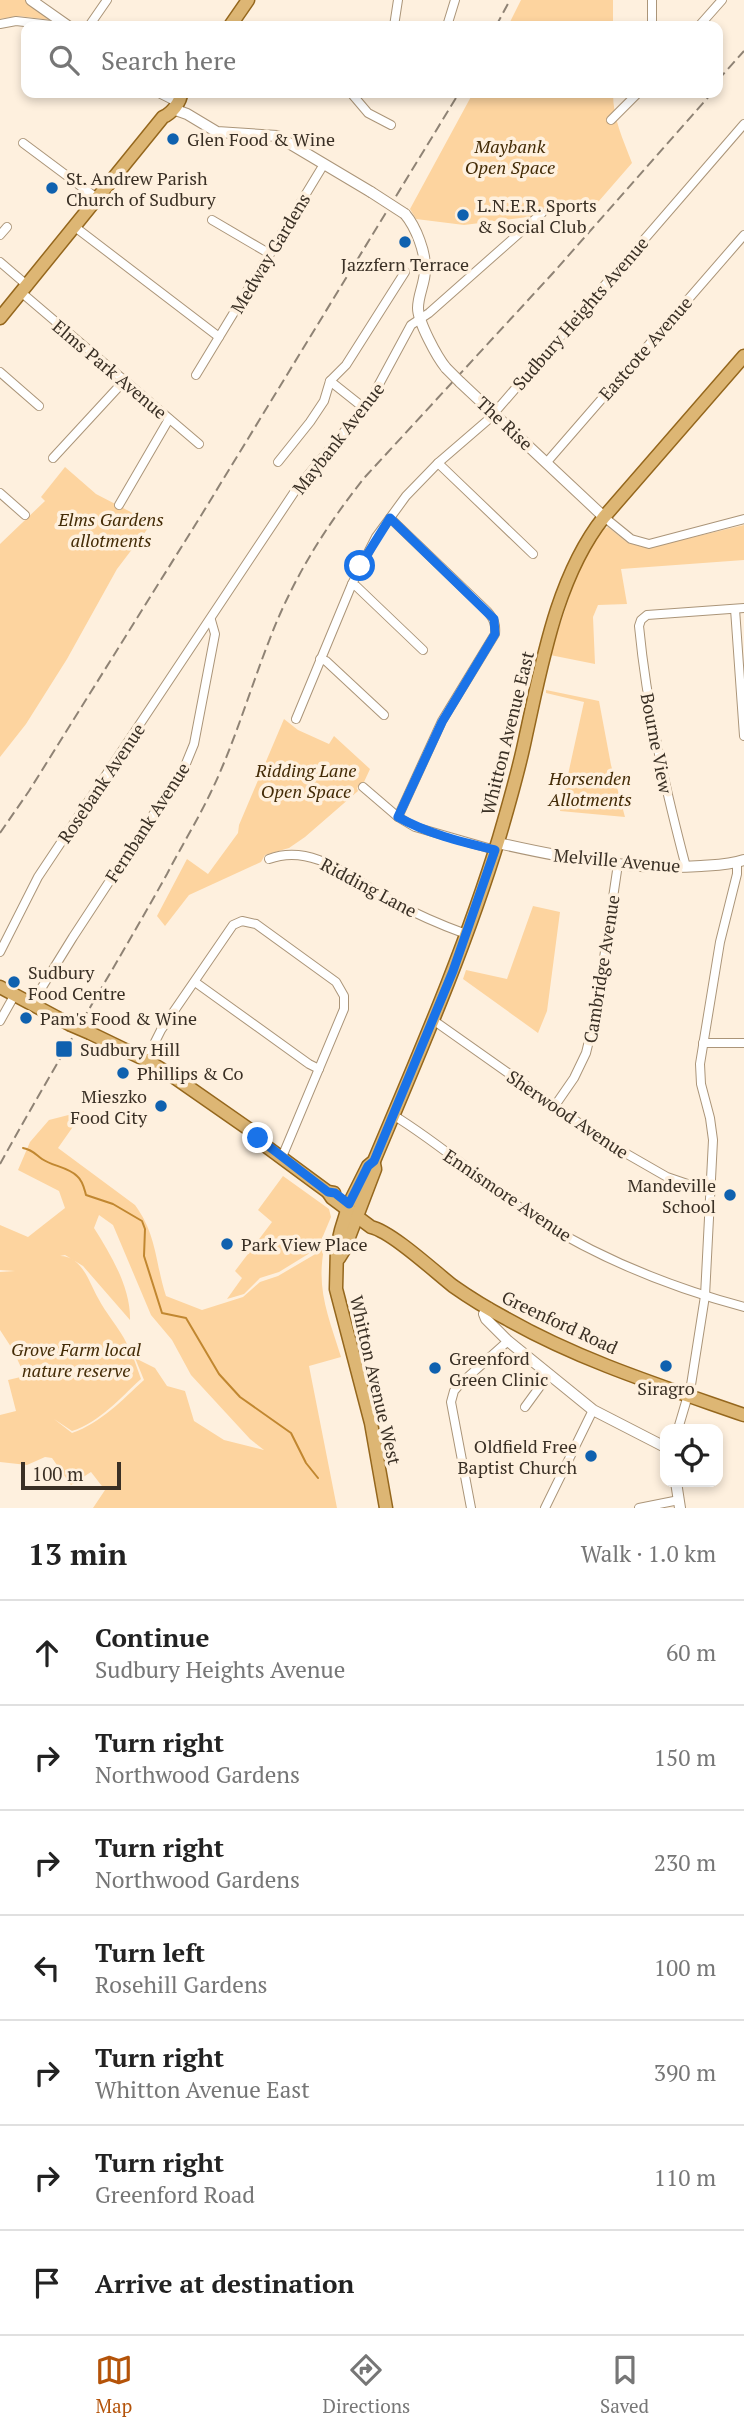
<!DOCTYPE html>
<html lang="en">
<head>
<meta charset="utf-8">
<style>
  body { margin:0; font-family:"PT Serif",serif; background:#f6f6f6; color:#222 }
  .controls { position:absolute; right:21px; bottom:21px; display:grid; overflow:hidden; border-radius:14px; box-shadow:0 4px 10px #0003 }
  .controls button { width:63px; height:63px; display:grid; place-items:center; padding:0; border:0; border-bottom:2px solid #e0e0e0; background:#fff; color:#222; font:35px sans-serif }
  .scale { position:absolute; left:21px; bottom:18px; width:100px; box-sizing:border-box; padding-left:7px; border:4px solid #3a3025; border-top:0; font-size:19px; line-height:24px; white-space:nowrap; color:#3a3025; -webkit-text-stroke:5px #fef0de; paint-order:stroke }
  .stop { position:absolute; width:21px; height:21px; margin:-16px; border:5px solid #1a73e8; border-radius:50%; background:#fff }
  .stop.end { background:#1a73e8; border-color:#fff; box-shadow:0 2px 7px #0008 }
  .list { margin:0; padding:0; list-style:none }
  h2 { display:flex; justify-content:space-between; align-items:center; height:91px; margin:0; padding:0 28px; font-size:30px }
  h2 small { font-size:23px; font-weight:400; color:#767676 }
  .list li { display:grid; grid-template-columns:46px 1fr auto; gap:21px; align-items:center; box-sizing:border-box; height:105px; padding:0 28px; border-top:2px solid #e0e0e0 }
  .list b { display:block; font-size:26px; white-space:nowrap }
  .list p { margin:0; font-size:23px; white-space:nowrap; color:#767676 }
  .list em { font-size:23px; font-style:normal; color:#767676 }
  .icon { flex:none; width:38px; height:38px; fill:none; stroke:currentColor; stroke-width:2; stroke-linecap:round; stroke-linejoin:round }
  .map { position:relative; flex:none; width:744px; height:1508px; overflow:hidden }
  .search { position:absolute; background:#fff; box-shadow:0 4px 10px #0003; left:21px; right:21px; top:21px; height:77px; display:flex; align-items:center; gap:18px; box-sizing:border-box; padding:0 24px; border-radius:14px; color:#767676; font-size:26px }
  .sheet { height:826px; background:#fff }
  nav { display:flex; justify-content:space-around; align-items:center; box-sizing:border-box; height:98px; border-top:2px solid #e0e0e0; background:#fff; font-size:19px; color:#767676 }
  nav a { display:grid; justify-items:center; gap:4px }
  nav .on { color:#b45309 }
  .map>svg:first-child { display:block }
  .green { fill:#fdd49f; fill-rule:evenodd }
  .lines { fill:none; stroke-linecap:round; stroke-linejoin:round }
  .stream { stroke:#c18730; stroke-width:2 }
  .minor-casing { stroke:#ab9579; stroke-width:10 }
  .tertiary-casing { stroke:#ab9579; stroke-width:12 }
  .primary-casing { stroke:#95671d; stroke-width:15 }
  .minor { stroke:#fff; stroke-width:8 }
  .tertiary { stroke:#fff; stroke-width:10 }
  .primary { stroke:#ddb674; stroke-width:12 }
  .rail { stroke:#8f8375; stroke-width:2; stroke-dasharray:10 5; stroke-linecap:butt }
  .tertiary-bridge-casing { stroke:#ab9579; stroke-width:12; stroke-linecap:butt }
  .primary-bridge-casing { stroke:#95671d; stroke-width:15; stroke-linecap:butt }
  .tertiary-bridge { stroke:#fff; stroke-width:10 }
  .primary-bridge { stroke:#ddb674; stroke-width:12 }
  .route { stroke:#1a73e8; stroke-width:9 }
  .poi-dot { fill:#0f61af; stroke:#fef0de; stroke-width:2.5 }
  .labels { text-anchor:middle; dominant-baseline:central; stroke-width:7; stroke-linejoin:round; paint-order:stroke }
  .poi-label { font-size:18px; fill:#3a3025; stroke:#fef0de; text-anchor:start }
  .park-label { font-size:18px; font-style:italic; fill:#432b06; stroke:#fef0de }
  .street-label { font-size:18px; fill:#3a3025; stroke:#fef0de }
</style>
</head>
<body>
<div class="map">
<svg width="744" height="1508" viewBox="0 0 744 1508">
  <rect width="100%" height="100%" fill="#fef0de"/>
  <!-- green -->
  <g class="green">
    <polygon points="0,0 25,0 51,20 18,16 0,19"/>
    <polygon points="521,0 613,0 613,26 508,26"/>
    <path d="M473,93H613C613,119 623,139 632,163L592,209L464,225L416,219L410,209Z"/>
    <polygon points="65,467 96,494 152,523 117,569 67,659 26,724 0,757 0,544 45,501 41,497"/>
    <polygon points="744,525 744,560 621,569 627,604 598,605 593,617 595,664 550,655 578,571 600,531 608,527 628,543 648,548"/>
    <polygon points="546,690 599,701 611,765 625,817 560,811 584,702 546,693"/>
    <polygon points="284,719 298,730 329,744 334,736 370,769 364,782 357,788 358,791 305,837 289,848 265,855 261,862 189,895 165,926 157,916 187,859 208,874 238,833 239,825"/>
    <polygon points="533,906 560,912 547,1011 538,1033 463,979 466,970 507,979"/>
    <path d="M84,1111L58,1148L135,1205C157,1235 155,1262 166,1296L202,1310L243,1297L260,1282L278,1276L324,1249C316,1290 329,1318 341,1357L309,1366L337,1508H93L105,1490L91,1472L71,1485L52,1458L45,1457L27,1465L0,1462V1415L16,1411L8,1380L25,1376L13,1350L0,1330V1272L15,1271L0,1270V1225L28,1237L65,1208L59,1191L18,1170L30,1142L49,1120ZM99,1215L113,1225L151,1315L172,1340L191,1375L250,1439L264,1450L224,1440L194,1421L185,1391L167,1386L155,1368L135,1358L144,1380C122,1400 101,1423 72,1433L54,1419L72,1431C100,1422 120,1398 141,1379C137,1368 133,1355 127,1344C119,1327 106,1314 98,1298C89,1282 82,1256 60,1256L65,1255L83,1266L130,1320C131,1288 111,1255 94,1228Z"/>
    <polygon points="283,1176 329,1209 331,1217 318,1248 279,1272 260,1278 244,1294 227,1299 242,1278 235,1271 272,1222 258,1210"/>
  </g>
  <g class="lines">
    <!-- stream -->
    <path class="stream" d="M23,1148C33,1150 35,1154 42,1159C52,1166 68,1167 77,1176C83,1181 84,1188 86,1195L113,1204L142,1221L145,1229L144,1256L162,1313L186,1318L219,1374L240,1397L291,1433L306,1463L318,1478"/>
    <!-- minor casing -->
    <g class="minor-casing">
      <g id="minor">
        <polyline points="652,0 652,26"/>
        <polyline points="0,24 16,21 60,26"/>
        <polyline points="89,26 107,0"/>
        <polyline points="394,26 398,0"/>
        <polyline points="447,26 455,0"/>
        <polyline points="699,26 722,0"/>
        <polyline points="351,93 368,113 391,125"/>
        <polyline points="611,120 638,93"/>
        <polyline points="23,143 98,199"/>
        <polyline points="212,220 270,254"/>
        <polyline points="75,227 219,337"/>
        <polyline points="0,235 7,227"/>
        <polyline points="0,262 28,286"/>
        <polyline points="22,293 199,444"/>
        <polyline points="0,372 39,406"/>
        <polyline points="196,375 321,169"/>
        <polyline points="330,381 364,408"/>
        <polyline points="53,458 124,381"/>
        <polyline points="278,462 310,422 324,401 330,381 346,365 405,272"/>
        <polyline points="547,462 744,235"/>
        <polyline points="438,463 533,554"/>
        <polyline points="0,493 25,515"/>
        <polyline points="119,505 169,419"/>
        <polyline points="604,517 631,539 649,544 744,519"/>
        <path d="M390,518L487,611C494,619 496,624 495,634L442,721L398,817"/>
        <polyline points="352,584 356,586 423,650"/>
        <polyline points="735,609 744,736"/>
        <polyline points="320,659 326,661 384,715"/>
        <polyline points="296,719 352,584 376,537 390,518 406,496 438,463 489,419 744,124"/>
        <polyline points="363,787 398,817 415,827 495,850"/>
        <path d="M269,859C314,842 354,881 392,901C416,914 441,925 466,934"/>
        <path d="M686,867C665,787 647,709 639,626L641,620L647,615L744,608"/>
        <polyline points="0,952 38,877 295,491 371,399 411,325 429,313 542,213"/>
        <polyline points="195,982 309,1064 319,1069"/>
        <polyline points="31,1005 73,937 185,766 194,744 215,634 211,620"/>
        <polyline points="433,1020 606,1142 667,1177 711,1192"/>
        <polyline points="0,1021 14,996"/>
        <polyline points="703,1043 744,1043"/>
        <polyline points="146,1060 161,1030 233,925 242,921 256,924 336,982 344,996 344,1009 282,1157"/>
        <polyline points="554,1107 574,1078 586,1053 596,1012 618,864"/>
        <path d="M393,1115C444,1146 488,1187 537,1219C602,1260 670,1287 744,1307"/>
        <polyline points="525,1407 549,1374"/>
        <polyline points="678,1429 691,1385 705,1296 713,1140 710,1118 701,1084 700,1064 720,942 737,874 737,862"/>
        <polyline points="471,1508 451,1402 454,1391 460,1384 508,1341"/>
        <polyline points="545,1508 593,1410"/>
        <polyline points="639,1508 679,1500"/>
      </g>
    </g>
    <!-- tertiary casing -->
    <g class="tertiary-casing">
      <g id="tertiary">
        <polyline points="31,0 68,26"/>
        <polyline points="161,93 173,99"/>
        <polyline points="173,109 187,114 217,132 277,136 371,192"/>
        <path d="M405,214C416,227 426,253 425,270C425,283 418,295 418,308C418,322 437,357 446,368"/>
        <polyline points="460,382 604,517"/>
        <path d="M498,843C564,858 633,871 701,866C716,865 730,865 744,860"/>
        <polyline points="489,1308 484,1314 486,1319 508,1341 593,1410 665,1447"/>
        <polyline points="676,1482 680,1508"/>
      </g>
    </g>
    <!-- primary casing -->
    <g class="primary-casing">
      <g id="primary">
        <polyline points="230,26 248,0"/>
        <path d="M0,318L163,117C171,114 181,102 181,93"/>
        <polyline points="0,987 69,1024"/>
        <polyline points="90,1033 146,1060 174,1077 253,1132 267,1147 313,1181 328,1192 334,1193"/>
        <path d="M328,1192L332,1198L371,1227C392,1232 434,1271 453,1286C470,1298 488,1309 507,1319C581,1361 664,1387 744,1415"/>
        <polyline points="339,1258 344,1250 375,1169 374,1164"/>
        <path d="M386,1508L371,1423L336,1289L337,1247L341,1230L349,1204L368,1166L374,1161C419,1054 465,949 499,838C509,804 519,770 526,735C542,663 557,576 604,517L744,356"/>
      </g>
    </g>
    <!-- minor -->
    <use href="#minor" class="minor"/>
    <!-- tertiary -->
    <use href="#tertiary" class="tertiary"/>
    <!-- primary -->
    <use href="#primary" class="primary"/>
    <!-- rail -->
    <g class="rail">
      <polyline points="496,26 510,0"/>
      <polyline points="718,80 744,51"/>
      <polyline points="0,833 29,791 202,514 459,93"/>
      <path d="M0,1164C54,1066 113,971 167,874C181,847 197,821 210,794C234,745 249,692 269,641C292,580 325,527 365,477L553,273L712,93"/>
    </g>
    <!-- tertiary-bridge casing -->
    <g class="tertiary-bridge-casing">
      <g id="tertiary-bridge">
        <polyline points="371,192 405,214"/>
        <polyline points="446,368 460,382"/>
      </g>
    </g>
    <!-- primary-bridge casing -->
    <g class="primary-bridge-casing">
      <polyline id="primary-bridge" points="69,1024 90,1033"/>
    </g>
    <!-- tertiary-bridge -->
    <use href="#tertiary-bridge" class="tertiary-bridge"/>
    <!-- primary-bridge -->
    <use href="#primary-bridge" class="primary-bridge"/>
  </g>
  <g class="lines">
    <!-- route -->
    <path class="route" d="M258,1138L328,1192L335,1193L349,1204L368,1166L374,1161L453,971L495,850C462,842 428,834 398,817L442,722L495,634L494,619L390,518L360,566"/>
  </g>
  <!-- markers -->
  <g class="poi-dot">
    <circle cx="173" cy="139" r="7"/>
    <circle cx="52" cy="188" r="7"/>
    <circle cx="463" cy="215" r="7"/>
    <circle cx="405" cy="242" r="7"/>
    <circle cx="14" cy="982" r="7"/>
    <circle cx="26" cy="1018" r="7"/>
    <rect x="55" y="1040" width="18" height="18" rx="3.5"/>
    <circle cx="123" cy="1073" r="7"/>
    <circle cx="161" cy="1106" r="7"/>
    <circle cx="730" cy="1195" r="7"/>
    <circle cx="227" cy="1244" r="7"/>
    <circle cx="666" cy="1366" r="7"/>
    <circle cx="435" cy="1368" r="7"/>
    <circle cx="591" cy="1456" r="7"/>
  </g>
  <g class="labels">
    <!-- poi labels -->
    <g class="poi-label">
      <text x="187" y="139">Glen Food &amp; Wine</text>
      <text x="66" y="178">St. Andrew Parish<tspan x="66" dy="21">Church of Sudbury</tspan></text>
      <text x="477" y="205">L.N.E.R. Sports<tspan x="477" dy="21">&amp; Social Club</tspan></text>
      <text x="405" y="264" text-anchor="middle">Jazzfern Terrace</text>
      <text x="28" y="972">Sudbury<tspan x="28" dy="21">Food Centre</tspan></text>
      <text x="40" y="1018">Pam's Food &amp; Wine</text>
      <text x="80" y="1049">Sudbury Hill</text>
      <text x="137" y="1073">Phillips &amp; Co</text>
      <text x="147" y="1096" text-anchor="end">Mieszko<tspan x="147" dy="21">Food City</tspan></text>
      <text x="716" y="1185" text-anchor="end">Mandeville<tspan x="716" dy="21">School</tspan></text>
      <text x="241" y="1244">Park View Place</text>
      <text x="449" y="1358">Greenford<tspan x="449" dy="21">Green Clinic</tspan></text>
      <text x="666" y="1388" text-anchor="middle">Siragro</text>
      <text x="577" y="1446" text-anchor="end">Oldfield Free<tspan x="577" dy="21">Baptist Church</tspan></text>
    </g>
    <!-- park labels -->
    <g class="park-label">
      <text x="510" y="146">Maybank<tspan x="510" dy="21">Open Space</tspan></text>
      <text x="111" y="519">Elms Gardens<tspan x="111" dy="21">allotments</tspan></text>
      <text x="306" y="770">Ridding Lane<tspan x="306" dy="21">Open Space</tspan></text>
      <text x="590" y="778">Horsenden<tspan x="590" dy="21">Allotments</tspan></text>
      <text x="76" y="1349">Grove Farm local<tspan x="76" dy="21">nature reserve</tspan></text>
    </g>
    <!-- street labels -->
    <g class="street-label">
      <text transform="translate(270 253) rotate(-59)">Medway Gardens</text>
      <text transform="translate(580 313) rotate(-49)">Sudbury Heights Avenue</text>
      <text transform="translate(645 348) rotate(-49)">Eastcote Avenue</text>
      <text transform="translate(110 369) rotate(40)">Elms Park Avenue</text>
      <text transform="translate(505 423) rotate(43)">The Rise</text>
      <text transform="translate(338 438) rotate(-52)">Maybank Avenue</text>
      <text transform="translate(507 733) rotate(-76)">Whitton Avenue East</text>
      <text transform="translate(657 743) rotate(79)">Bourne View</text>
      <text transform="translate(101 783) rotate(-56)">Rosebank Avenue</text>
      <text transform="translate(147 822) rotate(-57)">Fernbank Avenue</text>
      <text transform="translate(617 860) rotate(5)">Melville Avenue</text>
      <text transform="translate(369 887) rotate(28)">Ridding Lane</text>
      <text transform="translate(601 969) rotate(-81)">Cambridge Avenue</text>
      <text transform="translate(568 1114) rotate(34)">Sherwood Avenue</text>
      <text transform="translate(508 1195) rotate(34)">Ennismore Avenue</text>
      <text transform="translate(560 1322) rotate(25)">Greenford Road</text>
      <text transform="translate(376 1380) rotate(77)">Whitton Avenue West</text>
    </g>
  </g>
</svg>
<div class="controls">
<button><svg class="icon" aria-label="locate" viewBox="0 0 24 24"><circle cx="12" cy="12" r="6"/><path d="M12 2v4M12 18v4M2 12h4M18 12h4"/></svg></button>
</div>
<div class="scale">100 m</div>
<div class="stop" style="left:360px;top:566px"></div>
<div class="stop end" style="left:258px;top:1138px"></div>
<div class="search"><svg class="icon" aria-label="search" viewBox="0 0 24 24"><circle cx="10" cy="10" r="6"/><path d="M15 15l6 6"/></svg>Search here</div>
</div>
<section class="sheet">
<h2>13 min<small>Walk · 1.0 km</small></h2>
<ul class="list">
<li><svg class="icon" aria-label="ahead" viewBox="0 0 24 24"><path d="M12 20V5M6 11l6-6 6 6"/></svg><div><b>Continue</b><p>Sudbury Heights Avenue</p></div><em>60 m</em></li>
<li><svg class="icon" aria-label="right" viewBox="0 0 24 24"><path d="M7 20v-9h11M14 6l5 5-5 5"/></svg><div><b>Turn right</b><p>Northwood Gardens</p></div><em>150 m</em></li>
<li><svg class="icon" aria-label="right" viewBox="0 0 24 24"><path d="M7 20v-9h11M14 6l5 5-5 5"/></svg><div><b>Turn right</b><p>Northwood Gardens</p></div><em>230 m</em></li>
<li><svg class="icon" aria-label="left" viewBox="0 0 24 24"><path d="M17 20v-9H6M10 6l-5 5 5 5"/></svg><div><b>Turn left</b><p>Rosehill Gardens</p></div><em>100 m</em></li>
<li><svg class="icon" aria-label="right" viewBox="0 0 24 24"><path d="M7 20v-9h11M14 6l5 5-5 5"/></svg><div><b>Turn right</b><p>Whitton Avenue East</p></div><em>390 m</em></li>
<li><svg class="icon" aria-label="right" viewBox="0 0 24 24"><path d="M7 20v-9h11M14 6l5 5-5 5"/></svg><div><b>Turn right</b><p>Greenford Road</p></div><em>110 m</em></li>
<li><svg class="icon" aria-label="arrive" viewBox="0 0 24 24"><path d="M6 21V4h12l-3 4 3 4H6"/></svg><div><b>Arrive at destination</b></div></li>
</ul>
</section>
<nav>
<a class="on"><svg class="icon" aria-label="map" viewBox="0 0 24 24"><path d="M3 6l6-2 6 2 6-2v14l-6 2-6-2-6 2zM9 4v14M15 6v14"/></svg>Map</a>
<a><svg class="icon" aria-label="directions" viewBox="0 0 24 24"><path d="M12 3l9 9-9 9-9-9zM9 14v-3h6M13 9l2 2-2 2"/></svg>Directions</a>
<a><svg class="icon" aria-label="saved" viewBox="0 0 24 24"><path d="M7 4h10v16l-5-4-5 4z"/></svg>Saved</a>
</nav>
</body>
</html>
